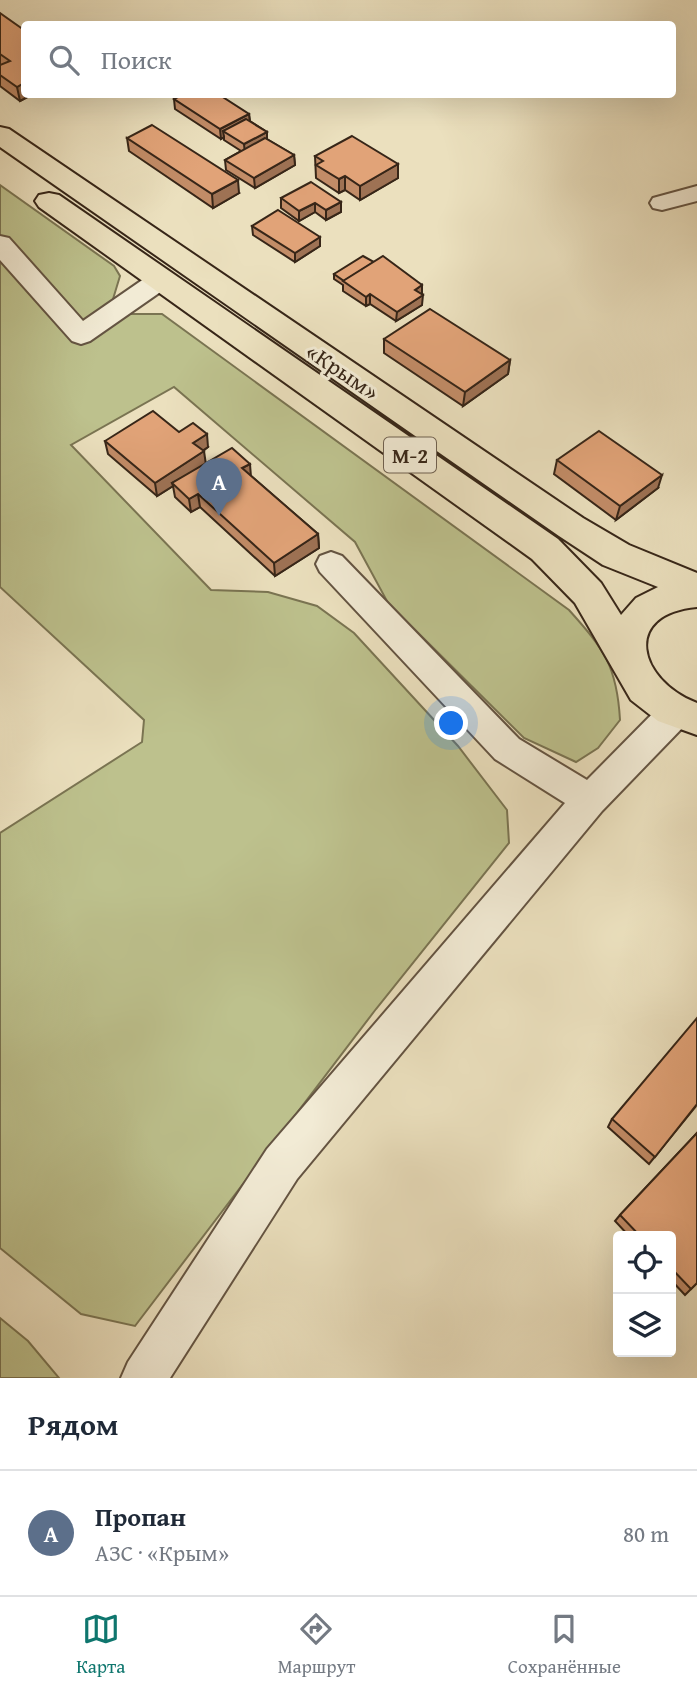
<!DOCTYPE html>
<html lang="ru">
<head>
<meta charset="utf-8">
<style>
  body { margin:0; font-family:"Gentium Book Plus",serif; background:#f6f6f7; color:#1f2937 }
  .controls { position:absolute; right:21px; bottom:21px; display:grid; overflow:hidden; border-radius:7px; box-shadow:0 7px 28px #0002 }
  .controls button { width:63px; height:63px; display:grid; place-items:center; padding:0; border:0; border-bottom:2px solid #e0e1e3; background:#fff; color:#1f2937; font:35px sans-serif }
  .you { position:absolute; left:452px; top:724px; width:24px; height:24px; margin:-18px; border:5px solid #fff; border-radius:50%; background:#1a73e8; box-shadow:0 0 0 10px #1a73e833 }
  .badge { display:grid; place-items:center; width:46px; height:46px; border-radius:50%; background:#0f766e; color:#fff; font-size:23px; font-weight:700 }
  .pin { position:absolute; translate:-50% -58px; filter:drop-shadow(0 2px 4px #0008) }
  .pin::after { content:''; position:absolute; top:37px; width:24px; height:21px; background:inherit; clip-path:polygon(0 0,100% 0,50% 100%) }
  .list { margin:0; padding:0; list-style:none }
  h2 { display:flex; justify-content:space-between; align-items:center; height:91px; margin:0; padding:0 28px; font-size:30px }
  h2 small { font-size:23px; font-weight:400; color:#747a83 }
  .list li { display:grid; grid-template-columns:46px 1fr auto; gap:21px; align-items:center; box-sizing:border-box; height:126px; padding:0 28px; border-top:2px solid #e0e1e3 }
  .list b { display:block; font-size:26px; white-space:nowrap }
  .list p { margin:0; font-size:23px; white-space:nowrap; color:#747a83 }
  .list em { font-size:23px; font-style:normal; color:#747a83 }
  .icon { flex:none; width:38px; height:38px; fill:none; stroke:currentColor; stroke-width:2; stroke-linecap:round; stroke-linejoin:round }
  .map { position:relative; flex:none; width:697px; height:1378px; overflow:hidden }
  .search { position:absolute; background:#fff; box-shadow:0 7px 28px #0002; left:21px; right:21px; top:21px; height:77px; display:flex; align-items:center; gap:18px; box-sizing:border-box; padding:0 24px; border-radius:7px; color:#747a83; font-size:26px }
  .sheet { height:217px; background:#fff }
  nav { display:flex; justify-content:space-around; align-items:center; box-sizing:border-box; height:98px; border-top:2px solid #e0e1e3; background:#fff; font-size:19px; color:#747a83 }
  nav a { display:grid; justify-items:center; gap:4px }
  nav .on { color:#0f766e }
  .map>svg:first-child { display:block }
  .green { fill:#bdc18d; stroke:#7a7452; stroke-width:2 }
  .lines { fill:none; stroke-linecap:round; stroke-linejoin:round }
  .minor-casing { stroke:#645442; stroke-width:4 }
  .major-casing { stroke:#372618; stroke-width:4 }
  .minor { fill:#f2ebd5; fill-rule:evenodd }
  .major { fill:#ebe0be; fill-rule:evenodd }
  .wall { fill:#c28c67; stroke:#372618; stroke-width:2 }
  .shaded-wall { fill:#9e7254; stroke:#372618; stroke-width:2 }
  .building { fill:#e1a378; stroke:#372618; stroke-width:2 }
  .labels { text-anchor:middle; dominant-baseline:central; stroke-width:6; stroke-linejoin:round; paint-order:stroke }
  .shield { fill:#f2ebd5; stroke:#6f6151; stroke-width:2 }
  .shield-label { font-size:21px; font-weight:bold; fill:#372618 }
  .street-label { font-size:23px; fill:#372618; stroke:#f2ebd5 }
</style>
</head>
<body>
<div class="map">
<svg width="697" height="1378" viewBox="0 0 697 1378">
  <rect width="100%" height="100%" fill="#ebe0be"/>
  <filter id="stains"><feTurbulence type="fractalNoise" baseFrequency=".00286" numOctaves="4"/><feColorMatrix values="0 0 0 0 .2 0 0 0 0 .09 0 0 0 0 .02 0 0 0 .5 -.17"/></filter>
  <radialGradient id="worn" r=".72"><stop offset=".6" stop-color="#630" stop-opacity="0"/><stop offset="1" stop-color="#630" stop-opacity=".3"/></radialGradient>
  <!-- green -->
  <g class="green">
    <path d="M0,185L114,266L120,276L110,309L120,314H162L569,610C604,649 617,666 620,720L598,748L576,762L524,738L388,603L355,542L174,387L71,445L211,590L268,592L317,606L354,633L458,746L507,810L509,843L376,1009L135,1326L81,1314L0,1248V833L142,742L144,720L0,587Z"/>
    <polygon points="0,1318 28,1341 59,1378 0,1378"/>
  </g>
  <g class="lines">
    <!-- minor casing -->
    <g class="minor-casing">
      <g id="minor">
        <polygon points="697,186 697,201 662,210 653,208 650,203 653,198"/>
        <polygon points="0,236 9,238 83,321 151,274 160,272 169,274 173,280 169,286 90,341 81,344 72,341 0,260"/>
        <polygon points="331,552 342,556 519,739 587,780 664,702 676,698 688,702 693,712 688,722 602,811 297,1179 170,1378 121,1378 128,1362 267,1149 565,803 495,759 320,572 316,564 320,556"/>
      </g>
    </g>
    <!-- major casing -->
    <g class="major-casing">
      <path id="major" d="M0,127L9,129L583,518L629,545L697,573V607C621,614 638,680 697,703V735L658,721L631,700L575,603L532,559L39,207L35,201L39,195L49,193L59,195L558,539L601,583L621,615L636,598L658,587L603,565L559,536L0,147Z"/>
    </g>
    <!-- minor -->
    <use href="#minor" class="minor"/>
    <!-- major -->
    <use href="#major" class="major"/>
  </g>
  <!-- wall -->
  <g class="wall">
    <polygon points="0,13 24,94 33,94 20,101 0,86"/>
    <polygon points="174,99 249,114 250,121 267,132 267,139 294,155 295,165 255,188 226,170 225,160 241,151 224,140 224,137 221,139 175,109"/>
    <polygon points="127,138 239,193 213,208 129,151"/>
    <polygon points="315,156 398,164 398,178 360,200 345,190 339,193 316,178"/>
    <polygon points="281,198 341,202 341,212 326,220 315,212 299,221 281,208"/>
    <polygon points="252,226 320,237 320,246 295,262 253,235"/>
    <polygon points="374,262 422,285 422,305 396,321 370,304 366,306 343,291 343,285 334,279 334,274"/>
    <polygon points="384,339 510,360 508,374 463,406 384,353"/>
    <polygon points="179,432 208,447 203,451 205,464 251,476 318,534 319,548 275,576 200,507 191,512 175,497 173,486 157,496 108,454 105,441"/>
    <polygon points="557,460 658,488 616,520 554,474"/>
    <polygon points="697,1105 649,1164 608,1127 612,1119"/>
    <polygon points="697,1133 697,1283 685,1295 671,1280 671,1236 629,1236 615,1221 620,1215"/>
  </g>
  <!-- shaded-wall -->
  <g class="shaded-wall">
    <polygon points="24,83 24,94 33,94 20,101 17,87"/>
    <polygon points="249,114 250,124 223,131 224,137 221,139 220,129"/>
    <polygon points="267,132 267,142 245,154 244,144"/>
    <polygon points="294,155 295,165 255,188 254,178"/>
    <polygon points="398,164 398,178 360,200 360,186"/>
    <polygon points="345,176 345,190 339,193 339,179"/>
    <polygon points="238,180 239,193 213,208 212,194"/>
    <polygon points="341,202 341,212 326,220 326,210"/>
    <polygon points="315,203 315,212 299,221 299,211"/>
    <polygon points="320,237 320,246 295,262 295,253"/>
    <polygon points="422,285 422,295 415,290"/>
    <polygon points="370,294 370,304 366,306 366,297"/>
    <polygon points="423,295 422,305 396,321 397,312"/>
    <polygon points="510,360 508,374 463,406 465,392"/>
    <polygon points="207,434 208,447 195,456 193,443"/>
    <polygon points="204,451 206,465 172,483 173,486 157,496 155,483"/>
    <polygon points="250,464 251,477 242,468"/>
    <polygon points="662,475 658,488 616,520 620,506"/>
    <polygon points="198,494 200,507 191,512 189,499"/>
    <polygon points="318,534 319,548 275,576 274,563"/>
  </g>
  <!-- building -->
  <g class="building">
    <polygon points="0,13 24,30 24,83 17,87 0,75 0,65 10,61 0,54"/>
    <polygon points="184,94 218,94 249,114 220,129 174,99"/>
    <polygon points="246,119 267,132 244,144 223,131"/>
    <polygon points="152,125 238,180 212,194 127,138"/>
    <polygon points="352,136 398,164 360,186 345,176 339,179 316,165 323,161 315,156"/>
    <polygon points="265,138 294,155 254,178 225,160"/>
    <polygon points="311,182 341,202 326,210 315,203 299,211 281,198"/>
    <polygon points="278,210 320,237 295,253 252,226"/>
    <polygon points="363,256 374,262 344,281 334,274"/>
    <polygon points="383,256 422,285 415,290 423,295 397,312 370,294 366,297 343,281"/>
    <polygon points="430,309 510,360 465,392 384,339"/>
    <polygon points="153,411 179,432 193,423 207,434 193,443 204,451 155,483 105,441"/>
    <polygon points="599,431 662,475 620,506 557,460"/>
    <polygon points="232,448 250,464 242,468 318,534 274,563 198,494 189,499 172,483"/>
    <polygon points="697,1018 697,1104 655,1157 612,1119"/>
    <polygon points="697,1133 697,1283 691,1289 671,1268 671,1236 640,1236 620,1215"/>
  </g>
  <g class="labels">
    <!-- shield labels -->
    <rect class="shield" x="384" y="437.5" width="52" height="35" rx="5"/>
    <g class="shield-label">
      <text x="410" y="455">М-2</text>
    </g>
    <!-- street labels -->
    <g class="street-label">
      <text transform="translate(343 371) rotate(34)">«Крым»</text>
    </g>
  </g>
  <rect width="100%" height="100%" filter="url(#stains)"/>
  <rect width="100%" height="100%" fill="url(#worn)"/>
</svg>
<div class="controls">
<button><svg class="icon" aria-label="locate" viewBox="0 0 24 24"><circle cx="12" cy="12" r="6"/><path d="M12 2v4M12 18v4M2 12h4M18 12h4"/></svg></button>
<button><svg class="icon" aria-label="layers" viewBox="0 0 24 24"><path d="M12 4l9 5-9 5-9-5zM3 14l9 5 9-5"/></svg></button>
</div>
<div class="you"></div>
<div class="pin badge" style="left:219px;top:516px;background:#5c6f8a">A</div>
<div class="search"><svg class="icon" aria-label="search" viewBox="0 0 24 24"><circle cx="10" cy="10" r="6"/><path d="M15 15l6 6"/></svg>Поиск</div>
</div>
<section class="sheet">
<h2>Рядом<small></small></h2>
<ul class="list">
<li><span class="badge" style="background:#5c6f8a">A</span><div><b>Пропан</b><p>АЗС · «Крым»</p></div><em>80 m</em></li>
</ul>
</section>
<nav>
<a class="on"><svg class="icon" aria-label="map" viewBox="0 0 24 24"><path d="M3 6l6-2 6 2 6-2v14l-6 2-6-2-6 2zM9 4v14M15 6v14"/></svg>Карта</a>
<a><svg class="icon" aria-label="directions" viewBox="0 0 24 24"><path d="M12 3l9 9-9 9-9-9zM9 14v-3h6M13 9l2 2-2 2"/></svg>Маршрут</a>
<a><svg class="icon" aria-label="saved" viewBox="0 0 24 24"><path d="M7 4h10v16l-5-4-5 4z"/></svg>Сохранённые</a>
</nav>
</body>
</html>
